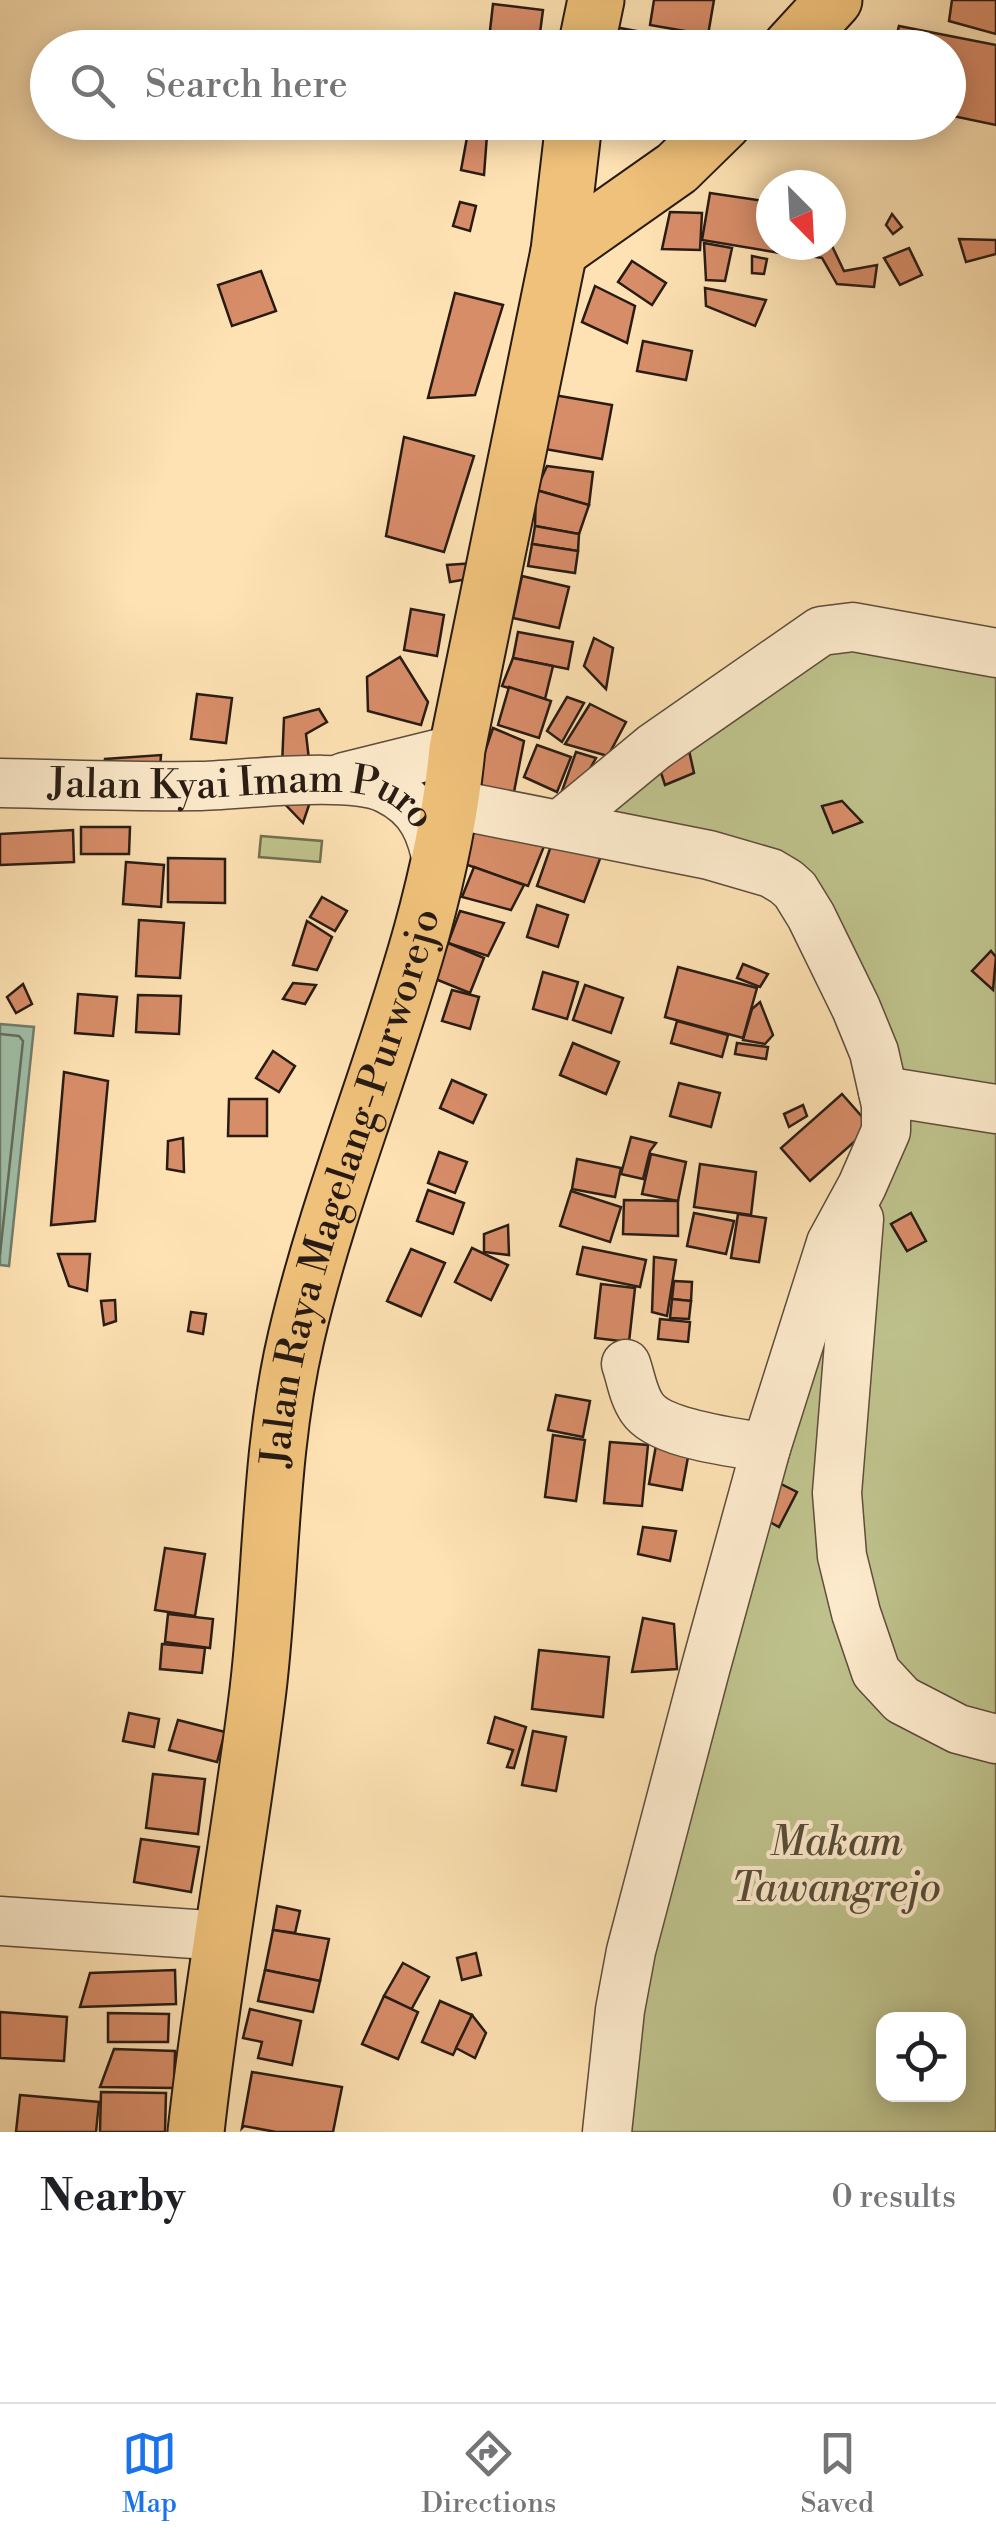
<!DOCTYPE html>
<html lang="en">
<head>
<meta charset="utf-8">
<style>
  body { margin:0; font-family:"Libre Bodoni",serif; background:#f6f6f6; color:#202124 }
  .controls { position:absolute; right:30px; bottom:30px; display:grid; overflow:hidden; border-radius:20px; box-shadow:0 5px 25px #0003 }
  .controls button { width:90px; height:90px; display:grid; place-items:center; padding:0; border:0; border-bottom:2px solid #e0e0e0; background:#fff; color:#202124; font:50px sans-serif }
  .compass { position:absolute; left:756px; top:170px; width:90px; height:90px; border-radius:50%; background:#fff; box-shadow:0 5px 25px #0003; rotate:156deg }
  .list { margin:0; padding:0; list-style:none }
  h2 { display:flex; justify-content:space-between; align-items:center; height:130px; margin:0; padding:0 40px; font-size:42px }
  h2 small { font-size:32px; font-weight:400; color:#757577 }
  .icon { flex:none; width:55px; height:55px; fill:none; stroke:currentColor; stroke-width:2; stroke-linecap:round; stroke-linejoin:round }
  .map { position:relative; flex:none; width:996px; height:2132px; overflow:hidden }
  .search { position:absolute; background:#fff; box-shadow:0 5px 25px #0003; left:30px; right:30px; top:30px; height:110px; display:flex; align-items:center; gap:25px; box-sizing:border-box; padding:0 35px; border-radius:55px; color:#757577; font-size:38px }
  .sheet { height:270px; background:#fff }
  nav { display:flex; justify-content:space-around; align-items:center; box-sizing:border-box; height:140px; border-top:2px solid #e0e0e0; background:#fff; font-size:28px; color:#757577 }
  nav a { display:grid; justify-items:center; gap:5px }
  nav .on { color:#1a73e8 }
  .map>svg:first-child { display:block }
  .green { fill:#bfc38d; stroke:#746f50; stroke-width:2.5; fill-rule:evenodd }
  .water { fill:#a0bfa8; stroke:#707d6d; stroke-width:2.5 }
  .lines { fill:none; stroke-linecap:round; stroke-linejoin:round }
  .shore { stroke:#646d5e; stroke-width:2.5 }
  .building { fill:#d88d69; stroke:#281b14; stroke-width:2.5 }
  .minor-casing { stroke:#5e4d3c; stroke-width:51 }
  .major-casing { stroke:#281b14; stroke-width:59 }
  .minor { stroke:#feecce; stroke-width:48 }
  .major { stroke:#efc17a; stroke-width:55 }
  .labels { text-anchor:middle; dominant-baseline:central; stroke-width:8; stroke-linejoin:round; paint-order:stroke }
  .street-label { font-size:40px; fill:#281b14; stroke:#feecce }
  .park-label { font-size:40px; font-style:italic; fill:#554d38; stroke:#feecce }
</style>
</head>
<body>
<div class="map">
<svg width="996" height="2132" viewBox="0 0 996 2132">
  <rect width="100%" height="100%" fill="#fee2b3"/>
  <filter id="stains"><feTurbulence type="fractalNoise" baseFrequency=".002" numOctaves="4"/><feColorMatrix values="0 0 0 0 .2 0 0 0 0 .09 0 0 0 0 .02 0 0 0 .5 -.17"/></filter>
  <radialGradient id="worn" r=".72"><stop offset=".6" stop-color="#630" stop-opacity="0"/><stop offset="1" stop-color="#630" stop-opacity=".3"/></radialGradient>
  <!-- green -->
  <g class="green">
    <path d="M810,624L996,654V2132H618L633,2003L879,1081L813,918L593,816L669,717L720,672ZM884,2020H958V2094H884Z"/>
    <polygon points="261,836 322,841 320,862 259,857"/>
  </g>
  <!-- water -->
  <polygon class="water" points="0,1024 34,1027 9,1266 0,1265"/>
  <g class="lines">
    <!-- shore -->
    <polyline class="shore" points="0,1034 19,1036 23,1041 0,1254"/>
  </g>
  <!-- building -->
  <g class="building">
    <polygon points="654,0 714,0 708,35 650,25"/>
    <polygon points="952,0 996,0 996,34 949,21"/>
    <polygon points="493,4 543,10 538,48 488,48"/>
    <polygon points="899,26 996,45 996,125 948,115 948,48 893,48"/>
    <polygon points="615,27 700,43 699,48 623,48"/>
    <polygon points="471,122 521,122 520,137 468,128"/>
    <polygon points="468,132 487,135 484,175 461,170"/>
    <polygon points="710,193 771,202 771,245 781,245 780,253 702,240"/>
    <polygon points="460,202 476,206 470,231 453,226"/>
    <polygon points="670,212 702,213 700,250 662,249"/>
    <polygon points="892,214 902,227 893,234 886,225"/>
    <polygon points="959,239 996,240 996,254 966,262"/>
    <polygon points="704,243 732,248 725,281 706,280"/>
    <polygon points="832,246 844,271 877,265 874,287 837,284 822,258 803,255 803,250"/>
    <polygon points="909,248 922,275 900,285 884,258"/>
    <polygon points="752,256 767,259 764,274 752,273"/>
    <polygon points="632,261 666,283 652,305 618,282"/>
    <polygon points="261,271 276,311 232,326 218,285"/>
    <polygon points="595,286 635,306 627,343 582,322"/>
    <polygon points="705,288 766,300 755,326 706,306"/>
    <polygon points="455,293 503,305 475,395 428,398"/>
    <polygon points="643,341 692,351 686,380 637,371"/>
    <polygon points="554,395 612,405 602,459 545,449"/>
    <polygon points="404,437 474,456 444,552 386,536"/>
    <polygon points="547,466 593,472 589,505 536,490"/>
    <polygon points="536,490 589,505 579,534 535,526"/>
    <polygon points="535,526 579,534 578,551 532,544"/>
    <polygon points="532,544 578,551 575,573 528,566"/>
    <polygon points="474,563 474,578 450,582 447,565"/>
    <polygon points="522,576 569,587 559,628 513,618"/>
    <polygon points="411,609 444,615 437,656 404,650"/>
    <polygon points="518,632 573,642 568,669 513,658"/>
    <polygon points="594,638 613,648 606,689 584,666"/>
    <polygon points="400,657 428,702 421,725 368,711 367,677"/>
    <polygon points="513,658 553,666 545,699 502,686"/>
    <polygon points="509,687 551,701 539,738 498,725"/>
    <polygon points="197,694 232,698 226,743 191,739"/>
    <polygon points="567,697 584,703 562,742 547,731"/>
    <polygon points="590,704 626,722 608,756 565,744"/>
    <polygon points="319,709 327,722 306,734 310,768 282,766 284,718"/>
    <polygon points="493,728 524,741 513,797 471,793"/>
    <polygon points="537,745 571,757 557,792 524,777"/>
    <polygon points="688,746 694,773 665,785 654,751"/>
    <polygon points="576,752 596,758 569,806 558,802"/>
    <polygon points="161,755 159,782 103,781 105,759"/>
    <polygon points="312,796 303,823 280,799"/>
    <polygon points="842,801 862,822 833,833 822,806"/>
    <polygon points="481,813 551,829 528,886 459,862"/>
    <polygon points="81,827 130,827 129,854 81,854"/>
    <polygon points="73,830 74,862 0,865 0,834"/>
    <polygon points="553,840 601,856 584,902 537,886"/>
    <polygon points="168,858 225,859 225,903 168,902"/>
    <polygon points="126,862 164,865 161,907 123,904"/>
    <polygon points="474,867 524,885 511,910 462,897"/>
    <polygon points="322,897 347,911 335,931 310,917"/>
    <polygon points="537,905 568,915 558,947 527,937"/>
    <polygon points="460,911 504,923 488,956 448,943"/>
    <polygon points="139,920 184,923 180,978 136,976"/>
    <polygon points="307,921 332,937 317,970 293,965"/>
    <polygon points="448,943 484,958 470,993 433,978"/>
    <polygon points="991,951 996,957 993,990 972,971"/>
    <polygon points="743,964 768,974 760,987 737,978"/>
    <polygon points="678,967 757,988 743,1038 665,1017"/>
    <polygon points="543,972 578,982 567,1019 533,1009"/>
    <polygon points="293,983 316,985 305,1004 283,999"/>
    <polygon points="23,984 32,1004 16,1013 7,997"/>
    <polygon points="585,985 623,998 611,1033 573,1020"/>
    <polygon points="452,990 479,997 470,1029 442,1021"/>
    <polygon points="78,994 117,997 113,1036 75,1033"/>
    <polygon points="138,995 181,996 179,1034 136,1032"/>
    <polygon points="760,1002 773,1035 765,1044 743,1040 752,1009"/>
    <polygon points="677,1021 728,1035 722,1057 671,1043"/>
    <polygon points="573,1043 619,1062 606,1094 560,1075"/>
    <polygon points="737,1043 768,1047 766,1059 735,1054"/>
    <polygon points="273,1051 295,1066 279,1092 256,1078"/>
    <polygon points="64,1072 108,1081 95,1221 51,1225"/>
    <polygon points="452,1080 486,1095 473,1123 440,1108"/>
    <polygon points="679,1083 720,1093 711,1127 670,1116"/>
    <polygon points="842,1094 871,1127 810,1181 781,1148"/>
    <polygon points="229,1099 267,1099 267,1136 228,1136"/>
    <polygon points="803,1105 807,1116 789,1127 784,1114"/>
    <polygon points="631,1137 656,1143 650,1151 643,1179 621,1174"/>
    <polygon points="183,1138 184,1172 167,1169 168,1141"/>
    <polygon points="439,1152 467,1162 455,1193 428,1183"/>
    <polygon points="651,1154 686,1162 678,1201 642,1194"/>
    <polygon points="577,1159 621,1168 615,1197 572,1189"/>
    <polygon points="700,1164 756,1172 751,1215 694,1207"/>
    <polygon points="428,1190 464,1203 453,1234 417,1221"/>
    <polygon points="571,1191 621,1207 610,1242 560,1226"/>
    <polygon points="624,1200 678,1201 678,1236 623,1234"/>
    <polygon points="694,1213 734,1221 726,1254 687,1246"/>
    <polygon points="911,1213 926,1241 907,1251 891,1224"/>
    <polygon points="738,1214 766,1218 759,1262 731,1258"/>
    <polygon points="508,1225 509,1255 484,1252 484,1234"/>
    <polygon points="583,1247 646,1260 640,1287 577,1274"/>
    <polygon points="472,1248 508,1265 491,1300 455,1282"/>
    <polygon points="411,1249 445,1263 421,1316 387,1301"/>
    <polygon points="58,1254 90,1254 87,1291 69,1286"/>
    <polygon points="654,1257 676,1260 667,1316 652,1312"/>
    <polygon points="674,1281 692,1282 691,1301 672,1299"/>
    <polygon points="601,1284 635,1288 629,1342 595,1338"/>
    <polygon points="672,1299 691,1301 689,1319 670,1318"/>
    <polygon points="115,1300 116,1321 104,1325 101,1301"/>
    <polygon points="191,1312 206,1314 203,1334 188,1331"/>
    <polygon points="660,1319 690,1322 688,1342 658,1339"/>
    <polygon points="556,1395 590,1401 583,1437 548,1430"/>
    <polygon points="659,1429 692,1435 682,1490 649,1484"/>
    <polygon points="553,1435 585,1440 576,1501 545,1497"/>
    <polygon points="610,1442 648,1445 642,1506 604,1503"/>
    <polygon points="777,1482 797,1492 779,1527 759,1516"/>
    <polygon points="643,1527 676,1531 670,1561 638,1554"/>
    <polygon points="165,1548 205,1554 195,1616 155,1610"/>
    <polygon points="168,1614 213,1619 210,1648 165,1642"/>
    <polygon points="643,1618 674,1624 677,1669 632,1672"/>
    <polygon points="162,1644 205,1648 202,1673 160,1669"/>
    <polygon points="539,1650 609,1657 603,1717 532,1709"/>
    <polygon points="129,1713 159,1719 154,1747 123,1741"/>
    <polygon points="495,1717 526,1727 514,1768 507,1767 513,1750 488,1743"/>
    <polygon points="178,1720 225,1732 217,1762 169,1750"/>
    <polygon points="533,1731 566,1737 556,1791 522,1785"/>
    <polygon points="153,1774 205,1779 198,1834 146,1828"/>
    <polygon points="141,1839 199,1847 191,1892 134,1882"/>
    <polygon points="277,1906 300,1911 295,1933 273,1930"/>
    <polygon points="273,1930 329,1939 320,1981 265,1970"/>
    <polygon points="476,1953 481,1975 462,1980 457,1958"/>
    <polygon points="403,1963 429,1977 411,2010 384,1996"/>
    <polygon points="175,1970 176,2004 80,2007 90,1973"/>
    <polygon points="265,1970 320,1981 313,2012 258,2001"/>
    <polygon points="384,1996 418,2012 398,2059 362,2044"/>
    <polygon points="440,2001 472,2015 453,2055 422,2042"/>
    <polygon points="250,2009 301,2021 292,2065 258,2058 262,2042 243,2038"/>
    <polygon points="0,2012 67,2017 64,2061 0,2058"/>
    <polygon points="108,2013 169,2014 168,2042 108,2042"/>
    <polygon points="472,2015 486,2033 475,2058 456,2048"/>
    <polygon points="114,2049 175,2051 174,2088 100,2087"/>
    <polygon points="252,2072 342,2087 333,2132 276,2132 244,2126 242,2128"/>
    <polygon points="101,2092 166,2093 165,2132 100,2132"/>
    <polygon points="20,2095 99,2102 96,2132 16,2132"/>
  </g>
  <g class="lines">
    <!-- minor casing -->
    <g class="minor-casing">
      <g id="minor">
        <polyline points="344,777 457,749"/>
        <path id="s1" d="M0,783C66,784 132,787 198,786C244,785 350,771 387,789C422,806 432,832 438,867"/>
        <polyline points="452,804 709,855 771,873 786,882 795,890 811,916 856,1008 874,1052 886,1105 886,1131 862,1186 831,1243 766,1448 705,1670 631,1951 620,2010 607,2132"/>
        <polyline points="562,823 654,747 821,631 853,627 996,653"/>
        <polyline points="883,1091 996,1109"/>
        <polyline points="859,1219 837,1493 842,1556 856,1613 876,1672 902,1700 958,1729 996,1739"/>
        <path d="M626,1364C631,1378 633,1395 642,1408C660,1435 735,1442 766,1448"/>
        <polyline points="0,1921 224,1936"/>
      </g>
    </g>
    <!-- major casing -->
    <g class="major-casing">
      <g id="major">
        <polyline points="586,48 596,0"/>
        <polyline points="790,48 834,0"/>
        <polyline points="559,251 677,168 724,122"/>
        <path id="s2" d="M196,2132C212,1984 240,1838 258,1690C272,1572 269,1454 296,1338C342,1140 438,953 457,749L559,251L574,122"/>
      </g>
    </g>
    <!-- minor -->
    <use href="#minor" class="minor"/>
    <!-- major -->
    <use href="#major" class="major"/>
  </g>
  <g class="labels">
    <!-- street labels -->
    <g class="street-label">
      <text stroke="none"><textPath href="#s1" startOffset="245">Jalan Kyai Imam Puro</textPath></text>
      <text stroke="none"><textPath href="#s2" startOffset="960">Jalan Raya Magelang-Purworejo</textPath></text>
    </g>
    <!-- park labels -->
    <g class="park-label">
      <text x="836" y="1843">Makam<tspan x="836" dy="46">Tawangrejo</tspan></text>
    </g>
  </g>
  <rect width="100%" height="100%" filter="url(#stains)"/>
  <rect width="100%" height="100%" fill="url(#worn)"/>
</svg>
<div class="controls">
<button><svg class="icon" aria-label="locate" viewBox="0 0 24 24"><circle cx="12" cy="12" r="6"/><path d="M12 2v4M12 18v4M2 12h4M18 12h4"/></svg></button>
</div>
<svg class="compass" viewBox="-18 -18 36 36"><path d="M0-13l5 13h-10z" fill="#e53935"/><path d="M0 13l5-13h-10z" fill="#757577"/></svg>
<div class="search"><svg class="icon" aria-label="search" viewBox="0 0 24 24"><circle cx="10" cy="10" r="6"/><path d="M15 15l6 6"/></svg>Search here</div>
</div>
<section class="sheet">
<h2>Nearby<small>0 results</small></h2>
<ul class="list">
</ul>
</section>
<nav>
<a class="on"><svg class="icon" aria-label="map" viewBox="0 0 24 24"><path d="M3 6l6-2 6 2 6-2v14l-6 2-6-2-6 2zM9 4v14M15 6v14"/></svg>Map</a>
<a><svg class="icon" aria-label="directions" viewBox="0 0 24 24"><path d="M12 3l9 9-9 9-9-9zM9 14v-3h6M13 9l2 2-2 2"/></svg>Directions</a>
<a><svg class="icon" aria-label="saved" viewBox="0 0 24 24"><path d="M7 4h10v16l-5-4-5 4z"/></svg>Saved</a>
</nav>
</body>
</html>
